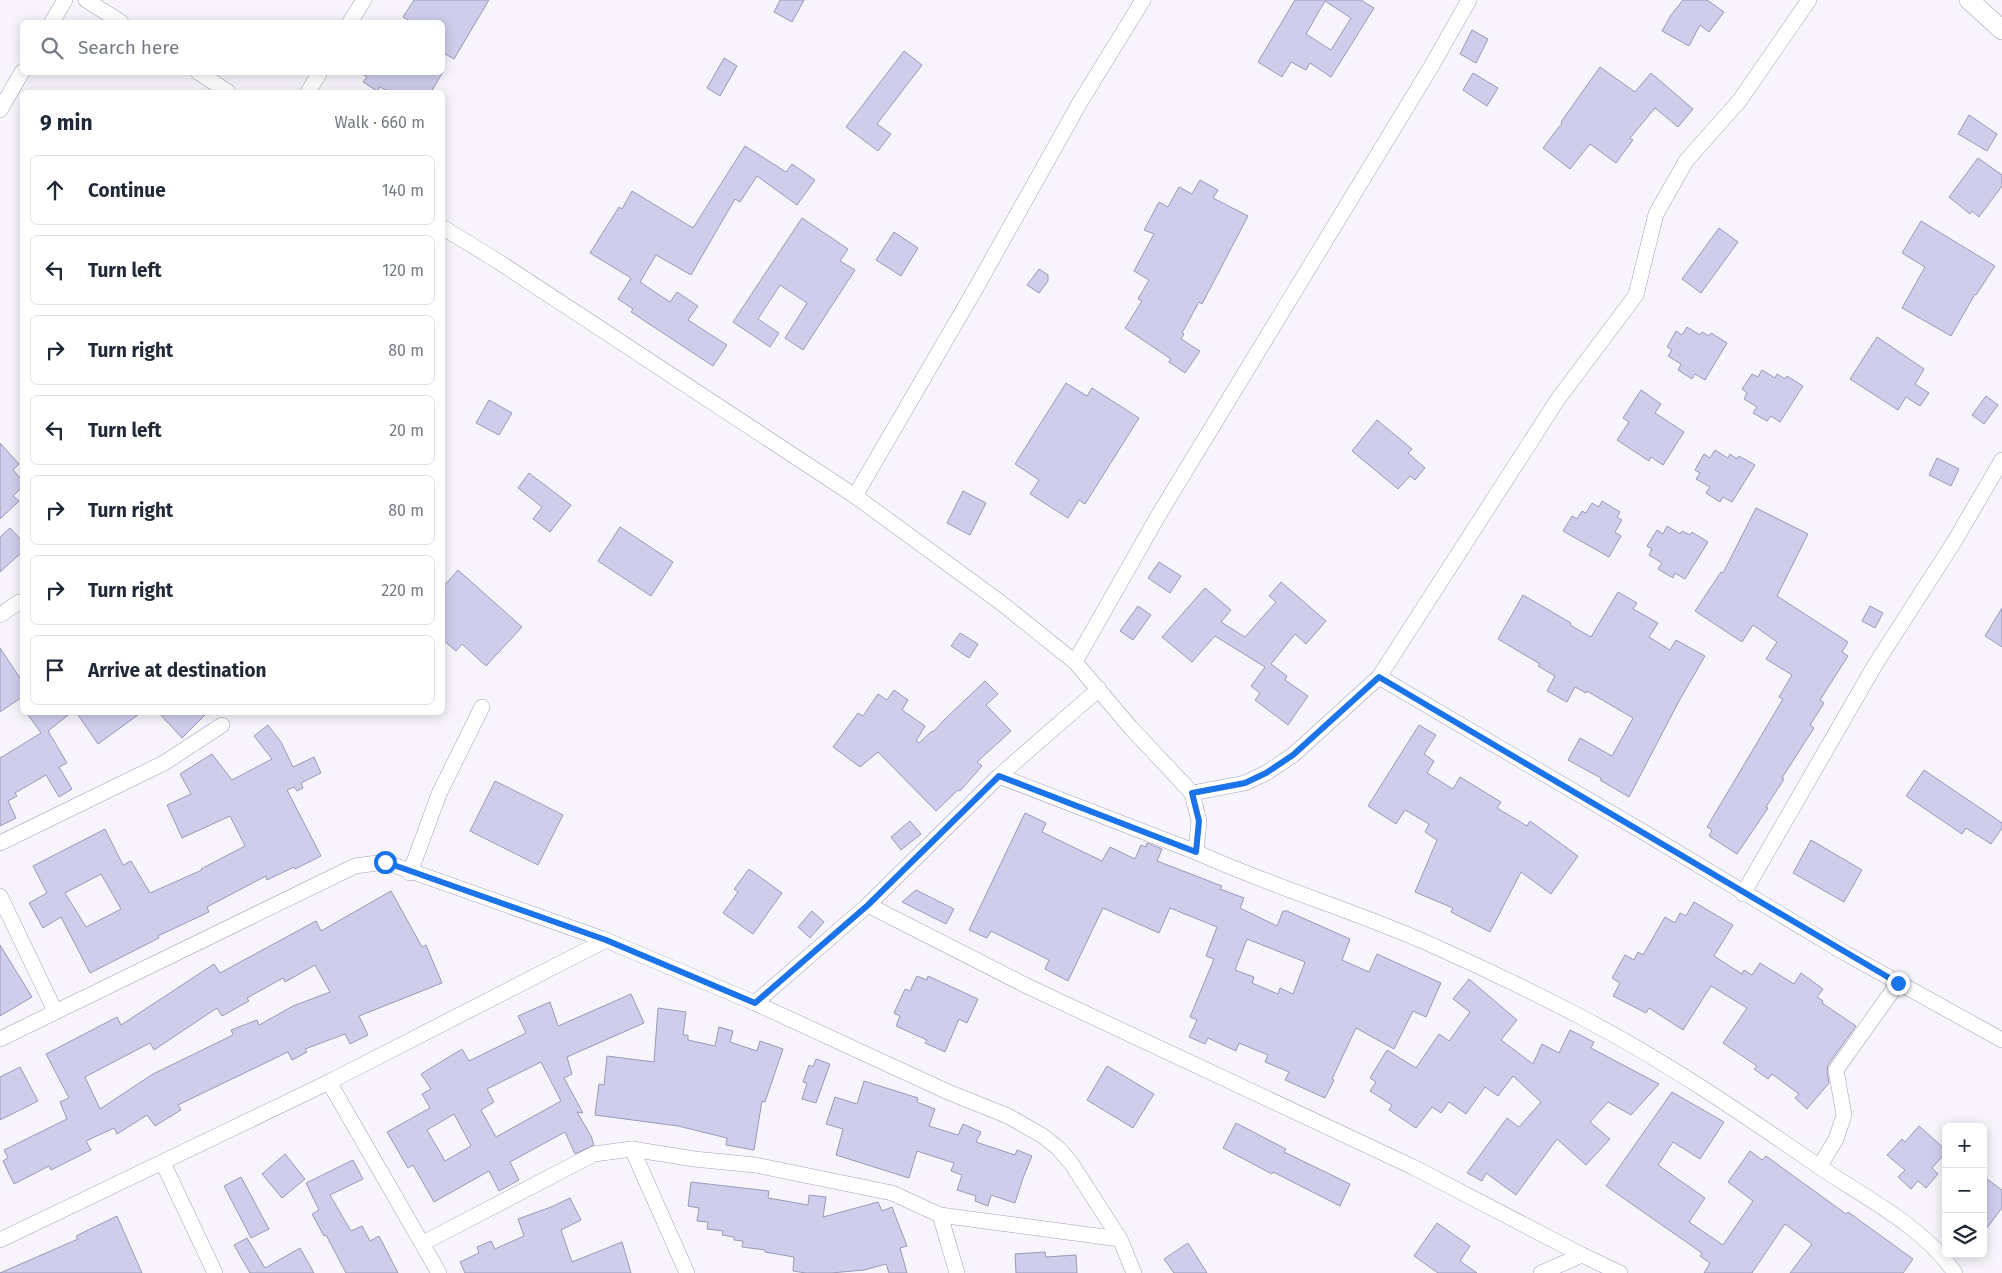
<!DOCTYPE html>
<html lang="en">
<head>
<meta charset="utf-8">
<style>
  body { margin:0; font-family:"Fira Sans",sans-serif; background:#f6f6f7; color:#1f2937 }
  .controls { position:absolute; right:15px; bottom:15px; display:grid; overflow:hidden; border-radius:8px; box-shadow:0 2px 12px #0003 }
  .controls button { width:45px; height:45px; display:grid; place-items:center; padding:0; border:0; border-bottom:1px solid #e0e1e3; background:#fff; color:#1f2937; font:25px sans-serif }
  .stop { position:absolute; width:15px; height:15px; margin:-11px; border:4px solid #1a73e8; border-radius:50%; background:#fff }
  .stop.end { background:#1a73e8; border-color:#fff; box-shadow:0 1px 5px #0008 }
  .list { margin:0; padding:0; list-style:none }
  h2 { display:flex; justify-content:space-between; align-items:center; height:65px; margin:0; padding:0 20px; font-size:21px }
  h2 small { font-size:16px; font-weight:400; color:#747a83 }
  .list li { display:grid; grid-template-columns:32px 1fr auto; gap:15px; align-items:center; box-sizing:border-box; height:70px; margin:0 10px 10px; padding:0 10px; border:1px solid #e0e1e3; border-radius:8px }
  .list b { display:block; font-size:19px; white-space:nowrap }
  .list em { font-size:16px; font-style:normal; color:#747a83 }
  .icon { flex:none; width:28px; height:28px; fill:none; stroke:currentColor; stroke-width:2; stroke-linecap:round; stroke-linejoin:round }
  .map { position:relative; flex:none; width:2002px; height:1273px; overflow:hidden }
  .search { position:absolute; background:#fff; box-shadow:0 2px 12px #0003; left:20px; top:20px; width:425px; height:55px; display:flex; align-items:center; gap:12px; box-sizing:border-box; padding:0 18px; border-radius:8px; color:#747a83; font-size:19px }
  .panel { position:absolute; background:#fff; box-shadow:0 2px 12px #0003; left:20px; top:90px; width:425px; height:625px; border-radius:8px }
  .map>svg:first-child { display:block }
  .building { fill:#cecdec; stroke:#9a99b6; fill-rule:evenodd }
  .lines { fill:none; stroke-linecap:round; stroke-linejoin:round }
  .minor-casing { stroke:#a99fbc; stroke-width:16 }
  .tertiary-casing { stroke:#a99fbc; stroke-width:20 }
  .minor { stroke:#fff; stroke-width:15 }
  .tertiary { stroke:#fff; stroke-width:19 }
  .route { stroke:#1a73e8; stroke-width:6 }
</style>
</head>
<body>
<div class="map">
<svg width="2002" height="1273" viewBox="0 0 2002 1273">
  <rect width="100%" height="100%" fill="#f7f5fb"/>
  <!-- building -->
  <g class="building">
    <polygon points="414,0 489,0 454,59 442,52 442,22 412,22 403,17"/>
    <polygon points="780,0 804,0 792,22 774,12"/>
    <path d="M1295,0H1361L1374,8L1331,77L1310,63L1306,70L1291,62L1282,77L1258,62ZM1325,1L1351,18L1331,50L1306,34Z"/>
    <polygon points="1683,0 1707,0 1724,12 1709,32 1700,25 1689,46 1662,31 1671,15"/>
    <polygon points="1472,30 1488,39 1476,63 1460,54"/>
    <polygon points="904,51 922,65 877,124 891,134 878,151 846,127"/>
    <polygon points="724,58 737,66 720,96 707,88"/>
    <polygon points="1600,67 1635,92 1651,73 1693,109 1678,127 1655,108 1630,138 1633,140 1616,163 1590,144 1570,169 1543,148 1562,123 1561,122"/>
    <polygon points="359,72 443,72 431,92 389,92 380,87 377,91 363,82 367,77"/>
    <polygon points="1473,73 1498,88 1487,106 1463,90"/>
    <polygon points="1969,115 1997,134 1987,151 1958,134"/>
    <polygon points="745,146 786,172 792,164 815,180 797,205 757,176 740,202 735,199 691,275 656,255 640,282 670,302 677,292 698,306 688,320 727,345 713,366 631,312 633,309 618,299 631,278 590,253 619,207 622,209 632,191 693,228"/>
    <polygon points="1978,158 2002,175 2002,186 1979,217 1972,211 1970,214 1949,197"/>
    <polygon points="1200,180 1218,190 1213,198 1248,216 1202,304 1199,302 1182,333 1184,334 1181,339 1200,351 1185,373 1169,362 1171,359 1125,328 1142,301 1138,299 1149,280 1134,271 1154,234 1144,230 1159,202 1168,207 1179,187 1192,194"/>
    <polygon points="802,218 848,249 840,261 855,270 803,350 785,338 807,303 780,285 758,319 779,333 770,347 733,322"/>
    <polygon points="1921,221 1995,266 1976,295 1975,294 1951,336 1902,308 1925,267 1902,253"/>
    <polygon points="1719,228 1738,242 1701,293 1682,279"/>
    <polygon points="894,232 918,248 901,276 876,260"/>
    <polygon points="1039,269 1048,275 1048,281 1039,293 1027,285"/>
    <polygon points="1687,327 1700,335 1702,332 1709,336 1711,333 1727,343 1705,380 1695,374 1692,379 1678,370 1681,364 1668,356 1672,350 1667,347 1676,331 1682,335"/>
    <polygon points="1877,337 1924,369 1915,384 1929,393 1920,406 1906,397 1898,410 1850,379"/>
    <polygon points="1762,370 1775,378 1777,374 1785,379 1787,376 1803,386 1780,422 1771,416 1767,421 1753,413 1757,407 1744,399 1747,393 1742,389 1752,374 1758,377"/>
    <polygon points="1066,383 1087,396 1092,388 1139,418 1085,504 1079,500 1068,518 1030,494 1039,480 1015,464"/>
    <polygon points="1641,390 1661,404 1655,413 1684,432 1663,465 1651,457 1649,461 1617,440 1629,422 1623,418"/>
    <polygon points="1986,396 1998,405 1984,424 1972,415"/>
    <polygon points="489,400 512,413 499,435 476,423"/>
    <polygon points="1377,420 1412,449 1408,453 1425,468 1415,480 1410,476 1398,489 1352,451"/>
    <polygon points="0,443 19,464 13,470 22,480 22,487 13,496 19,501 0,519"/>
    <polygon points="1715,450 1728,458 1730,454 1737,459 1739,456 1755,465 1732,502 1723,497 1720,502 1706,493 1710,487 1696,479 1700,473 1695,470 1704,454 1710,458"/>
    <polygon points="1937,458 1959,469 1951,486 1929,475"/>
    <polygon points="529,473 571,505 550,532 533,519 542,507 518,488"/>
    <polygon points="963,491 986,503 970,535 947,523"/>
    <polygon points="1602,501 1620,512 1617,517 1622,520 1615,532 1621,536 1609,557 1563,531 1572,516 1577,519 1582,511 1586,513 1592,503 1599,507"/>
    <polygon points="1756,508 1808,534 1777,596 1848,642 1842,652 1848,656 1820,700 1824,703 1810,725 1814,728 1782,778 1784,779 1766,807 1768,808 1737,854 1709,836 1712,830 1707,827 1783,699 1779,697 1792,675 1766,659 1777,642 1753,625 1742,642 1695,611 1721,572 1723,573"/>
    <polygon points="1667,526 1680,534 1682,531 1690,535 1692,532 1708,542 1685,579 1675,573 1673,578 1658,569 1662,563 1649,555 1652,549 1647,546 1657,530 1663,534"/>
    <polygon points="620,527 673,562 651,596 598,561"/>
    <polygon points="10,528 22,541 22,552 0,572 0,537"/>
    <polygon points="1159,562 1181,576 1170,593 1148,578"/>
    <polygon points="458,570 522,627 486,666 462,644 456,651 442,639 442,588"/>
    <polygon points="1281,582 1326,621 1306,644 1295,634 1271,664 1287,676 1285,680 1308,696 1288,725 1255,700 1260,693 1251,686 1265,667 1215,636 1192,662 1162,637 1205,588 1231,610 1221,622 1245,637 1276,602 1269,596"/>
    <polygon points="1618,592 1637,603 1633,609 1658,623 1649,637 1670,650 1676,640 1705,656 1679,701 1629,797 1600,780 1601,778 1568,760 1580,738 1612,756 1633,718 1587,691 1586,693 1575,687 1567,702 1547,691 1555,676 1538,666 1540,664 1498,639 1523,595 1571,623 1570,625 1591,637"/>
    <polygon points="1138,606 1151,615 1133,640 1120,631"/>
    <polygon points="1870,606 1883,613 1875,628 1862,621"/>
    <polygon points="2002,608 2002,647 1985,636"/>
    <polygon points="960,633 978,644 969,658 951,646"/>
    <polygon points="0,648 22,681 22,697 0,712"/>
    <polygon points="985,681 998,694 986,705 1011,731 977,762 982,766 960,791 958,790 936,811 878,752 860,767 833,747 858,713 863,716 878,694 887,700 894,690 908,700 902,710 925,726 916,741 919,743 932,731 933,732 945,719"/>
    <polygon points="26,712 72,712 48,731 67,763 59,767 72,789 59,797 46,775 15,793 17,796 8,801 16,818 0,826 0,758 41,733"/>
    <polygon points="76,712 142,712 98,744"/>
    <polygon points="158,712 208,712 182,738"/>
    <path d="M268,725L281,742L293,767L314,757L321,773L301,783L303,788L297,791L294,787L287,790L321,856L295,869L294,867L267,880L266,876L207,907L209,912L158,936L159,938L90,973L61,917L43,928L29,903L47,893L33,866L105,829L123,865L131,861L150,893L202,870L201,869L245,846L230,816L182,838L167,805L191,794L180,774L212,754L232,780L272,759L254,736ZM101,874L121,909L86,927L65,893Z"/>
    <polygon points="1419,725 1436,735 1424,754 1434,761 1427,773 1453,789 1460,777 1501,802 1497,808 1527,826 1530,821 1578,856 1551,894 1521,872 1490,932 1451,912 1453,908 1415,892 1437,840 1425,832 1429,824 1405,810 1396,824 1368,806"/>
    <polygon points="1924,770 2002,823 2002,828 1991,844 1966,828 1962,834 1906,796"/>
    <polygon points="495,781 563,815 538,865 470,831"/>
    <path d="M1025,813L1046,823L1042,832L1102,861L1110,847L1135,859L1141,845L1146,847L1147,843L1162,849L1157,861L1222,886L1220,889L1244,898L1240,908L1277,926L1283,911H1287L1350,939L1342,960L1369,972L1377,954L1441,983L1426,1017L1413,1011L1394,1049L1356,1028L1332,1079L1334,1080L1325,1098L1285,1080L1289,1072L1265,1062L1268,1055L1239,1043L1236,1051L1208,1038L1205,1044L1189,1037L1197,1020L1190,1017L1214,959L1206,956L1217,927L1170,908L1159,933L1103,908L1068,981L1045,969L1049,960L991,931L987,938L969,930ZM1247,939L1305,962L1293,994L1280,988L1278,994L1252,983L1254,977L1235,970Z"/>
    <polygon points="910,821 921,834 901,850 891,837"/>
    <polygon points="1811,840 1862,870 1844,902 1793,873"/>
    <polygon points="749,869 782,893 753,934 723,913 738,892 734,889"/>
    <polygon points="916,890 954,909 946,924 902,902"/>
    <path d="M391,891L422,947L426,945L442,983L359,1016L368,1035L350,1044L345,1034L305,1049L307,1052L292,1060L288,1052L178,1105L181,1110L155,1126L147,1115L117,1134L114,1128L86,1141L91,1150L51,1170L49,1166L14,1184L3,1161L8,1158L4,1150L67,1119L60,1102L69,1098L46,1054L117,1017L121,1025L214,964L220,973L316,921L321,931ZM315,965L330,992L293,1006L259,1025L257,1020L231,1030L233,1034L231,1036L153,1074L100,1109L85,1077L150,1043L154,1050L217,1008L222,1016L249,1001L247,998L283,978L285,982Z"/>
    <polygon points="1694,902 1733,925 1714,956 1742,974 1744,970 1752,975 1760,963 1794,984 1801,973 1823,989 1817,997 1823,1001 1822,1003 1856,1026 1828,1065 1827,1071 1829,1083 1807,1109 1795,1098 1799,1094 1772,1074 1768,1079 1754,1069 1757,1066 1723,1043 1747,1008 1711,986 1683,1030 1649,1008 1646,1013 1613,996 1620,983 1612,978 1625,955 1634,960 1638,952 1643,955 1665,917 1675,923 1680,913 1686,916"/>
    <polygon points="812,911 824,922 810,938 798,927"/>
    <polygon points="0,945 32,997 0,1016"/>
    <polygon points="917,976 927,980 928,976 978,999 967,1023 959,1019 945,1052 925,1043 927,1040 896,1026 900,1016 894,1013 905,989 910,991"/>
    <polygon points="1469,979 1517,1020 1501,1040 1533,1064 1542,1044 1559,1053 1570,1030 1594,1042 1591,1048 1659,1084 1631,1115 1608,1102 1590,1122 1610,1139 1586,1165 1557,1139 1516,1195 1486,1173 1482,1181 1467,1173 1507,1118 1519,1127 1541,1102 1513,1076 1498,1096 1485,1087 1466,1114 1449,1102 1441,1113 1432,1107 1416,1128 1389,1110 1392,1105 1370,1091 1376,1082 1370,1078 1387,1050 1416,1068 1439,1034 1449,1041 1470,1012 1453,999"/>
    <path d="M631,994L644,1023L567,1057L572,1074L564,1078L583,1113L577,1112L591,1136L594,1145L575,1154L565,1132L510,1162L519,1180L499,1191L489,1171L434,1202L413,1165L408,1168L387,1132L430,1108L422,1094L431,1089L421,1074L462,1049L469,1061L526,1033L518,1016L550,1002L558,1026ZM541,1062L561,1101L496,1137L481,1110L494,1102L487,1089ZM454,1114L471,1146L445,1161L427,1130Z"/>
    <polygon points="658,1008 686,1012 683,1035 688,1035 688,1040 715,1046 719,1027 733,1031 730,1042 757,1051 760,1041 783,1049 765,1102 762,1101 754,1150 726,1145 727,1138 678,1126 595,1115 599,1084 604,1085 607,1056 654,1062"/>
    <polygon points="816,1059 830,1064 816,1103 802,1099 807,1083 803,1082 809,1065 813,1067"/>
    <polygon points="1107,1066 1154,1094 1133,1128 1087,1100"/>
    <polygon points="20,1067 38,1101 0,1120 0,1077"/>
    <polygon points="864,1081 918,1098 917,1102 935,1109 929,1126 958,1135 963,1124 981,1132 976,1142 1015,1155 1017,1150 1032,1156 1023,1178 1015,1203 991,1195 988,1206 975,1201 976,1196 957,1190 962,1175 951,1171 954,1163 917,1151 909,1178 836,1155 843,1129 826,1124 835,1097 857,1104"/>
    <polygon points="1672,1092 1724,1122 1700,1159 1673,1142 1658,1165 1705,1198 1689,1222 1723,1245 1753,1201 1728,1182 1750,1151 1762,1160 1766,1156 1846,1214 1848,1212 1913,1259 1903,1273 1790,1273 1812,1244 1785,1224 1752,1273 1704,1273 1710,1263 1700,1256 1702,1253 1606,1186"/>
    <polygon points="1236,1123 1286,1149 1284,1152 1350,1184 1340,1206 1273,1172 1272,1174 1223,1148"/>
    <polygon points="1919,1126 1946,1150 1946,1152 1932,1168 1938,1174 1926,1188 1918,1181 1911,1189 1898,1177 1905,1170 1887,1155 1902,1139 1905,1142"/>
    <polygon points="285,1154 305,1179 282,1198 262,1174"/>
    <polygon points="353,1160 363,1179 330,1195 351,1231 362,1226 370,1241 379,1236 398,1273 346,1273 326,1235 324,1236 312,1214 319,1210 306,1183"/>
    <polygon points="1983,1176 2002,1190 2002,1208 1983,1233"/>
    <polygon points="241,1177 269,1229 251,1238 224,1186"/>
    <polygon points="691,1182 769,1191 768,1198 808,1205 809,1195 826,1197 823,1217 878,1202 882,1211 892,1207 907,1246 900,1248 907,1273 889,1273 886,1264 864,1270 831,1273 806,1273 793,1271 794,1257 765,1252 765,1250 742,1247 743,1241 734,1240 734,1237 722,1235 723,1231 707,1229 708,1222 697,1221 699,1208 688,1206"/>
    <polygon points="570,1198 581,1220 561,1230 572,1262 622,1242 631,1273 465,1273 460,1262 479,1253 477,1247 491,1241 495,1249 524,1236 518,1219 551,1207"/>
    <polygon points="117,1216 142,1273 0,1273 78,1239 76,1236"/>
    <polygon points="1437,1223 1470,1246 1460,1261 1477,1273 1438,1273 1414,1256"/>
    <polygon points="247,1238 265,1268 300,1248 314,1273 250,1273 234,1245"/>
    <polygon points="1188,1243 1207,1273 1174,1273 1164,1259"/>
    <polygon points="1045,1252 1046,1257 1076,1255 1077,1273 1016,1273 1015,1254"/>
  </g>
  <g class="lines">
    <!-- minor casing -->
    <g class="minor-casing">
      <g id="minor">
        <polyline points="86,0 121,22"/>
        <polyline points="52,22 65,0"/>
        <polyline points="350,22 364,0"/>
        <polyline points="198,72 228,92"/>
        <polyline points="308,92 320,72"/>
        <polyline points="0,110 22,72"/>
        <path d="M442,227L499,262L855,496L1000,602L1075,662L1131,728L1192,793L1199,821L1196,852C1270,886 1350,909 1425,942C1477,965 1529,990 1579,1016C1664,1060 1743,1114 1821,1168C1866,1198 1925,1228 1955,1273"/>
        <polyline points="855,496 976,288 1079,104 1143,0"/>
        <polyline points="0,615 19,602"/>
        <polyline points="1075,662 1158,516 1431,67 1469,0"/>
        <polyline points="1379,677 1645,833 1845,953 2002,1040"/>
        <polyline points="999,776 1196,852"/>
        <polyline points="1192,793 1245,783 1266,773 1293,755 1379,677 1558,399 1636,295 1656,214 1686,161 1740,100 1809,0"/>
        <polyline points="0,843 164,763 222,725"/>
        <polyline points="410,873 439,794 482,707"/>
        <polyline points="1743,894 1875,665 1954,542 2002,460"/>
        <polyline points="0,896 55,1011"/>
        <polyline points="868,905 1027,986 1413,1167 1582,1255 1620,1273"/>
        <polyline points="755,1003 868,905 999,776 1099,689"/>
        <polyline points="0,1039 355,866 385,862 606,940 755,1003 948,1092 1008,1116 1043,1136 1058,1148 1071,1163 1120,1239 1134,1273"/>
        <polyline points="329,1082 439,1273"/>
        <polyline points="632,1149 687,1273"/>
        <polyline points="163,1163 215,1273"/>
        <polyline points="1820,1166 1836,1139 1844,1115 1836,1070 1898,983"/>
        <polyline points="940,1215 957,1273"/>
        <polyline points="0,1240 329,1082 606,940"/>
        <polyline points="423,1243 594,1154 632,1149 694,1159 755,1165 892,1193 940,1215 1120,1239"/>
        <polyline points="1541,1273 1582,1255"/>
      </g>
    </g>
    <!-- tertiary casing -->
    <g class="tertiary-casing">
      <polyline id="tertiary" points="1969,0 2002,30"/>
    </g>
    <!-- minor -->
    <use href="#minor" class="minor"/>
    <!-- tertiary -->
    <use href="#tertiary" class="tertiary"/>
  </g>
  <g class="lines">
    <!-- route -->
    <polyline class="route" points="385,862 606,940 755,1003 868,905 999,776 1196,852 1199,821 1192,793 1245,783 1266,773 1293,755 1379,677 1898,983"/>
  </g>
</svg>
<div class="controls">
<button>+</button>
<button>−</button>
<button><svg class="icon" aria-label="layers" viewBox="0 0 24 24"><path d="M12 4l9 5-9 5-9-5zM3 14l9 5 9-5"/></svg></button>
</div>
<div class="stop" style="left:385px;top:862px"></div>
<div class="stop end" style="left:1898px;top:983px"></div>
<div class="search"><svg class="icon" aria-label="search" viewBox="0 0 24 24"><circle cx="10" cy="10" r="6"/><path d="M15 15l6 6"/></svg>Search here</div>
<section class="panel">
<h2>9 min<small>Walk · 660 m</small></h2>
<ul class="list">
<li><svg class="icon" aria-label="ahead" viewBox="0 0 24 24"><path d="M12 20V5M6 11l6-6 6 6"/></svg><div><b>Continue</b></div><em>140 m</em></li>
<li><svg class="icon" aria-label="left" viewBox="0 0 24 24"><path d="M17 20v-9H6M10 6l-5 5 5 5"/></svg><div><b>Turn left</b></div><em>120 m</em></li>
<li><svg class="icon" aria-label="right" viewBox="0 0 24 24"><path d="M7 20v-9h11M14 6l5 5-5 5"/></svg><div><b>Turn right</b></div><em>80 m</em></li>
<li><svg class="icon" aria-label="left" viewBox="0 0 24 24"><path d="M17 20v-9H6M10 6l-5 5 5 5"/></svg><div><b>Turn left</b></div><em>20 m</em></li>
<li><svg class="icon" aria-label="right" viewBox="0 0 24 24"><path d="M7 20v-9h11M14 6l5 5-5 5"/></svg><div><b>Turn right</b></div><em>80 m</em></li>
<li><svg class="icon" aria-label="right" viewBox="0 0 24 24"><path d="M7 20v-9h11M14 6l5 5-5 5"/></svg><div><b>Turn right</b></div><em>220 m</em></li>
<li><svg class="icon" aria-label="arrive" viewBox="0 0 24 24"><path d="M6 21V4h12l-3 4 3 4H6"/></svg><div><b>Arrive at destination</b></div></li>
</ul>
</section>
</div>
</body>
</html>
